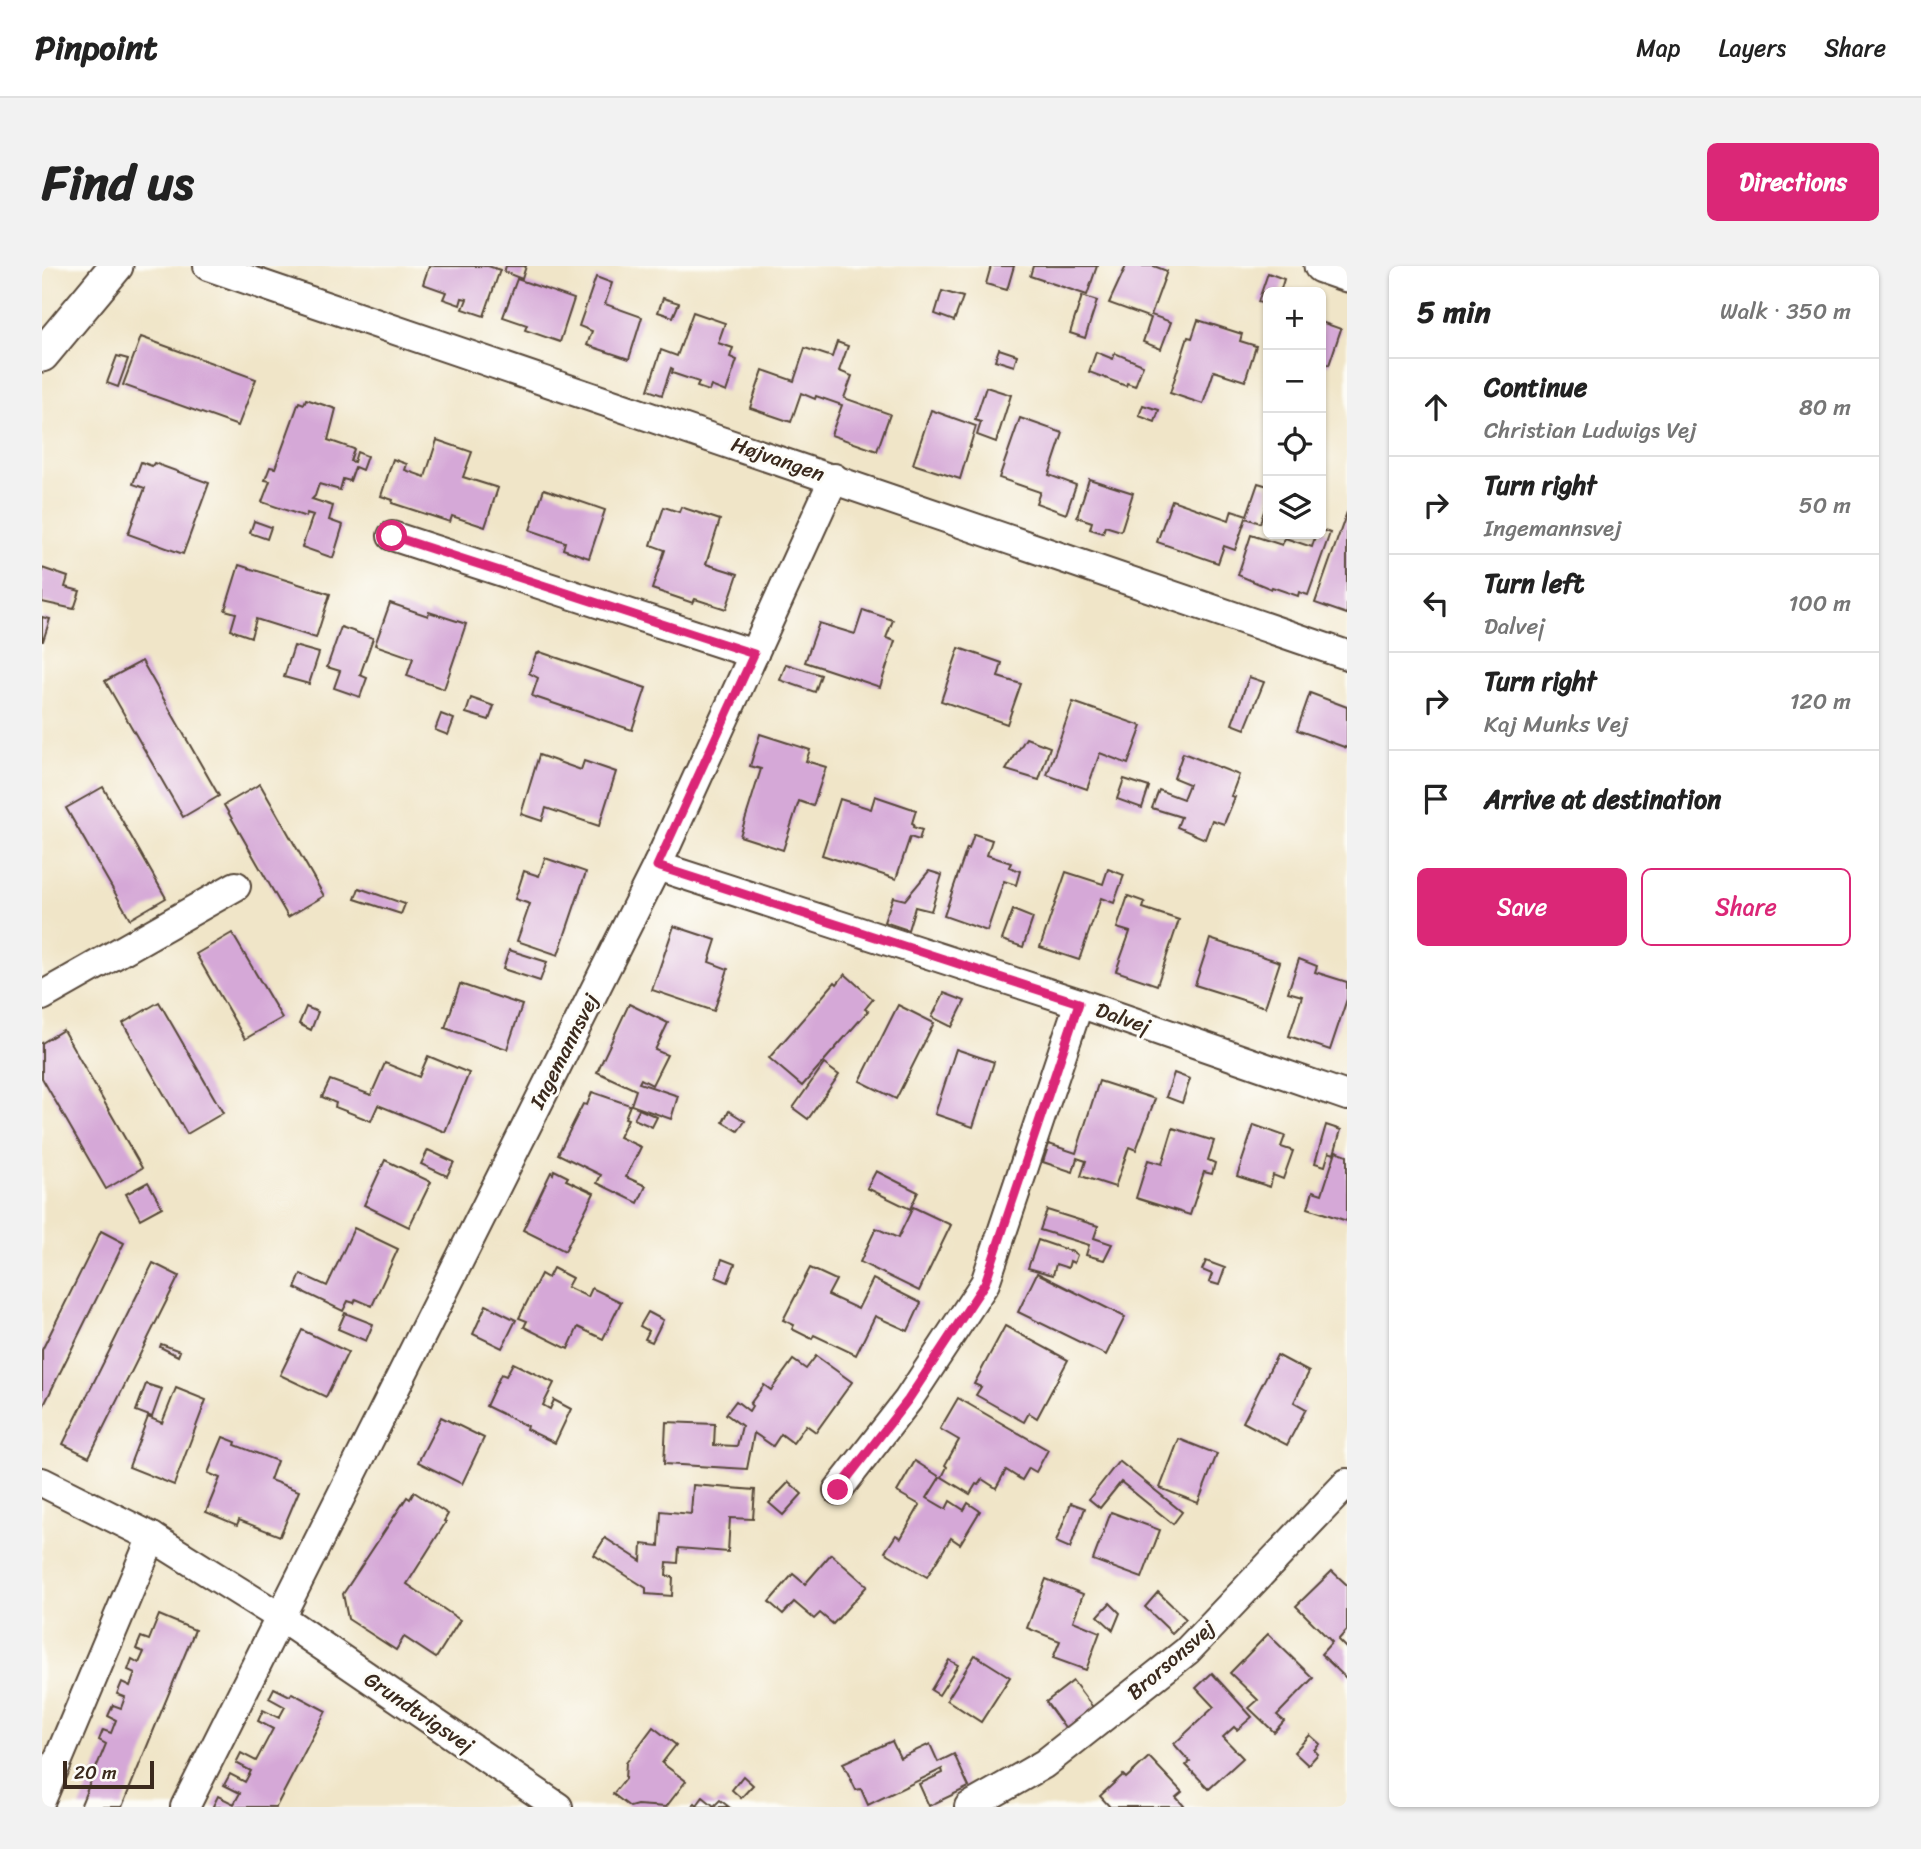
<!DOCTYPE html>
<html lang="en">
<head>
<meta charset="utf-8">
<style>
  body { margin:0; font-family:Sriracha,sans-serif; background:#f2f2f2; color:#222 }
  .controls { position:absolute; right:21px; top:21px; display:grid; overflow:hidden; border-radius:10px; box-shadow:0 2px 5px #0004 }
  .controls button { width:63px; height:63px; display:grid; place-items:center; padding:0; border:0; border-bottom:2px solid #e0e0e0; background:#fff; color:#222; font:35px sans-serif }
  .scale { position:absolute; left:21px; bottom:18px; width:91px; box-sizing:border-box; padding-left:7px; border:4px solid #3b2a1e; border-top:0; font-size:19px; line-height:24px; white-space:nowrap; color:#3b2a1e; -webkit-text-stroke:5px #fdfcf7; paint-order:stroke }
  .stop { position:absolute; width:21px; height:21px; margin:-16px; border:5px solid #db2777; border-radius:50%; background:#fff }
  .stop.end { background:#db2777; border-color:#fff; box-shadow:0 2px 7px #0008 }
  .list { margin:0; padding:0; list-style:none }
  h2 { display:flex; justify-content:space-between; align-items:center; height:91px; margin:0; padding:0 28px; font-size:30px }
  h2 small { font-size:23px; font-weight:400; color:#767676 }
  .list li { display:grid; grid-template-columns:46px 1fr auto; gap:21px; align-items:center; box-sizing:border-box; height:98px; padding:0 28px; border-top:2px solid #e0e0e0 }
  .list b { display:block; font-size:26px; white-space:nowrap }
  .list p { margin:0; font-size:23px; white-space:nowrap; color:#767676 }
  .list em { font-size:23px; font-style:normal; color:#767676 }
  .actions { display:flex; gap:14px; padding:21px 28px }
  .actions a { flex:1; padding:16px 0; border:2px solid #db2777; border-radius:10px; text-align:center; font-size:24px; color:#db2777 }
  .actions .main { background:#db2777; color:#fff }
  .icon { flex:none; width:38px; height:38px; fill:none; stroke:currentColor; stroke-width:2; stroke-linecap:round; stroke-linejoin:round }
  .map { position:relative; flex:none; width:1305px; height:1541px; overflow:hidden; border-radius:10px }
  header { display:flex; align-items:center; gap:42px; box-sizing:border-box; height:98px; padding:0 35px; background:#fff; border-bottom:2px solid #e0e0e0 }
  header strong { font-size:33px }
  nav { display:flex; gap:38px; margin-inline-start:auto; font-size:24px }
  .intro { display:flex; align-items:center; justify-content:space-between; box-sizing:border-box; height:168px; padding:0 42px }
  h1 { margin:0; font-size:49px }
  .button { padding:18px 32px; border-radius:10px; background:#db2777; color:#fff; font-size:24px; font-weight:700 }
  main { display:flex; gap:42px; padding:0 42px }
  aside { flex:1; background:#fff; border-radius:10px; box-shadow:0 2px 5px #0004 }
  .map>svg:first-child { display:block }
  .building { fill:#d5a8d7 }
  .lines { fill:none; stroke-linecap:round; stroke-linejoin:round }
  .minor-casing { stroke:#564638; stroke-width:32 }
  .tertiary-casing { stroke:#564638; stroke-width:37 }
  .minor { stroke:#fff; stroke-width:28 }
  .tertiary { stroke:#fff; stroke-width:33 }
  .route { stroke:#db2777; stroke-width:9 }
  .labels { text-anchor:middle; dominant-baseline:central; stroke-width:6; stroke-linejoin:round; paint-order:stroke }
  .street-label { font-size:21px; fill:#3b2a1e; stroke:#fdfcf7 }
</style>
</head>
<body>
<header>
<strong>Pinpoint</strong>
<nav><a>Map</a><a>Layers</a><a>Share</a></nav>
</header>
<div class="intro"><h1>Find us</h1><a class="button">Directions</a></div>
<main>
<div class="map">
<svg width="1305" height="1541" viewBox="0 0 1305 1541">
  <rect width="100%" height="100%" fill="#fdfcf7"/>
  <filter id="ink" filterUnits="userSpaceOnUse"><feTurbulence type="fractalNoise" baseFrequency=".0143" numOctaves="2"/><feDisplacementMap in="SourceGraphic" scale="14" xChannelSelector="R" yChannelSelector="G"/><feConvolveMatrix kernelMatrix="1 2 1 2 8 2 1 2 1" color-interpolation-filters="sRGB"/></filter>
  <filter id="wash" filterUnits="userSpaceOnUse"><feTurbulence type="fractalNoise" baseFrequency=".00686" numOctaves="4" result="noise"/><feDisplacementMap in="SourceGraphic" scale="28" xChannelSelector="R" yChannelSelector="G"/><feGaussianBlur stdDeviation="1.57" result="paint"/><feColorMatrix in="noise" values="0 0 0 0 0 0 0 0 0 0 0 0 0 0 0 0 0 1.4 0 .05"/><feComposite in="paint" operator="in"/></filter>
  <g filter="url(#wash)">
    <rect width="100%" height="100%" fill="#f0e5c8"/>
    <g id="blocks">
      <!-- building -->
      <g class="building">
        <polygon points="387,0 446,0 458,4 442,50 421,43 425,33 420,32 418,39 401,33 404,26 381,18"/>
        <polygon points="464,0 484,0 480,13 462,6"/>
        <polygon points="949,0 972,0 965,24 944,18"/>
        <polygon points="991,0 1055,0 1045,29 988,10"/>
        <polygon points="1084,0 1112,0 1125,5 1109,49 1129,56 1119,83 1101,76 1109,52 1067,37"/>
        <polygon points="1226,7 1242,13 1238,26 1226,26 1226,39 1216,36"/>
        <polygon points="554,11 570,17 563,38 600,51 587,93 545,79 550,65 537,60"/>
        <polygon points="475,13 532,33 518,76 483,64 485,59 461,51"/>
        <polygon points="900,25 921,31 912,55 893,48"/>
        <polygon points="1040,30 1055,35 1043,72 1028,67"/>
        <polygon points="621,32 637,37 631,51 616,46"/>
        <polygon points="651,46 683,57 676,77 691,82 688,91 695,94 684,126 669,120 667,125 655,121 657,116 630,107 631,103 629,102 620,129 606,124 619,84 635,90"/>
        <polygon points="1156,54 1200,68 1198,75 1214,80 1203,115 1172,105 1161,138 1128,127 1146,71 1150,72"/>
        <polygon points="1279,56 1299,63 1287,99 1279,96"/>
        <polygon points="99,71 214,113 196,160 81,119"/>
        <polygon points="795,76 806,80 797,105 810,110 802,132 848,148 835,185 789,169 800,139 774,130 773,133 759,127 749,156 708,142 721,104 752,115 763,82 790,91"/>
        <polygon points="957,83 975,89 972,100 953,94"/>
        <polygon points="1054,86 1071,93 1073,87 1101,99 1093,120 1085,117 1084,120 1047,106"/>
        <polygon points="75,90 86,93 76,121 65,117"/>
        <polygon points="944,121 969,129 954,176 935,169 939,156 933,154"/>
        <polygon points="264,133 294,143 286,174 312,183 308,195 312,196 315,186 325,190 320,204 313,201 308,215 301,213 298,224 277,218 273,230 270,233 291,240 287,254 301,259 291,292 260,281 271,249 265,247 264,251 220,236 228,215 223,214 228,201 233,202 257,136 262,138"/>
        <polygon points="1101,139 1117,144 1113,156 1097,150"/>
        <polygon points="889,144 934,160 918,213 871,198"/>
        <polygon points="978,152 1021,167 1007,209 1034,219 1024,248 994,237 998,226 957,212"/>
        <polygon points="395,174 430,186 421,211 456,222 443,261 410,250 408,256 350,237 351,234 339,230 351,193 365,198 363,204 383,211"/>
        <polygon points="99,196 110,200 112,197 167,217 141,288 86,268 103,222 91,218"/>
        <polygon points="1047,213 1091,227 1079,265 1063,260 1061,267 1048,263 1050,256 1035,251"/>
        <polygon points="1216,217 1226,220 1226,234 1218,257 1204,252 1193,284 1182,280 1176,297 1115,276 1130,234 1187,254 1190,244 1205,249"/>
        <polygon points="502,223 563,244 547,292 521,283 523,276 488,264"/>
        <polygon points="622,241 637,246 639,241 678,254 664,298 696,308 684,343 653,333 651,337 610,323 623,284 609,279"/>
        <polygon points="1305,246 1305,348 1273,337"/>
        <polygon points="212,255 229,261 225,273 208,267"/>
        <polygon points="1279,264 1288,267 1266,329 1257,326 1256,330 1230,321 1229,323 1196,309 1209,269 1240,279 1243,272 1270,281 1274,268 1279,268"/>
        <polygon points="197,299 288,328 274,372 214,353 209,371 189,364 194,347 183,344"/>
        <polygon points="0,302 26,311 23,321 38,325 32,343 0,336"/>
        <polygon points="348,337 386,350 387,346 424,358 402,423 365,410 371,392 333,379"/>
        <polygon points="821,344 851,354 844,372 853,375 838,421 763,396 777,357 813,368"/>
        <polygon points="0,351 8,353 1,375 0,375"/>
        <polygon points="299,361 331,372 318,409 325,412 318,431 292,422 298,405 285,401"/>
        <polygon points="252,380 277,387 267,418 242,411"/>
        <polygon points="917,382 960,397 956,411 979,418 965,458 899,435"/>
        <polygon points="498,386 604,422 590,464 490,430 496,412 487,407 494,388"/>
        <polygon points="100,395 177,530 141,551 63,415"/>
        <polygon points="744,398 779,409 773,426 738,414"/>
        <polygon points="1207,411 1222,416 1203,463 1190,458"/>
        <polygon points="1268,427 1305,441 1305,482 1255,464"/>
        <polygon points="429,432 452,440 447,454 424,447"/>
        <polygon points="1031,436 1100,460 1086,498 1058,487 1045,523 1005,509"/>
        <polygon points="399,448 412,453 406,469 393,464"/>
        <polygon points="718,468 768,484 764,495 784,501 771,540 757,535 741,584 698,570 719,503 708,500"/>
        <polygon points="984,472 1008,481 997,514 964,504"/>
        <polygon points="1141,487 1197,509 1189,530 1193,531 1182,558 1170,554 1163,573 1135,561 1139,551 1110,542 1117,524 1141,533 1147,518 1132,512"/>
        <polygon points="497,489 539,504 542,495 574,506 557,560 504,542 500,555 479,548"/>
        <polygon points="1082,513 1107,521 1100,542 1075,533"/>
        <polygon points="218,518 282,630 246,651 182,539"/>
        <polygon points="61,521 124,632 88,653 24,542"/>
        <polygon points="833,530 874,544 870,557 872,558 871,561 880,564 877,574 868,571 854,613 780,589 798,533 829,543"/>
        <polygon points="932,568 950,574 945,589 969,597 967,601 978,605 974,619 962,615 945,665 902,650 925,582 927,583"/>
        <polygon points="503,592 544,606 516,689 475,675 488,638 473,633 482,605 497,610"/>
        <polygon points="1066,603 1082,609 1072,637 1059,632 1037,694 998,681 1024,606 1061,618"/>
        <polygon points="887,605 900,609 889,645 873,641 866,664 842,656 851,631 863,634"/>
        <polygon points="317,622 363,638 359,648 313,633"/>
        <polygon points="1086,630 1103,636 1101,642 1137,654 1115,719 1074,705 1088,666 1075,662"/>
        <polygon points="971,644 991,652 981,681 960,674"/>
        <polygon points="632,660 674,674 667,696 686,703 672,745 610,724"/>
        <polygon points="190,667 240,752 203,773 154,688"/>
        <polygon points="1168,673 1238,696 1223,741 1153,719"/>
        <polygon points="467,684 505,696 498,715 461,703"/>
        <polygon points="1257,693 1275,700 1273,706 1305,716 1305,733 1288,784 1247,770 1260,730 1246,726"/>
        <polygon points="803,708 831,733 823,743 826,745 760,820 727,792 793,716 795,718"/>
        <polygon points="418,718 480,739 465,783 403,762"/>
        <polygon points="902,727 923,735 910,761 890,751"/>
        <polygon points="117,736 181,847 145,868 81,757"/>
        <polygon points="587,738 626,757 613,784 625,789 610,819 599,813 597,817 636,830 629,853 589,839 594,824 555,806"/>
        <polygon points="856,739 892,757 854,833 818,815"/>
        <polygon points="264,741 276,746 269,764 257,758"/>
        <polygon points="21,764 100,902 64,923 0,812 0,777"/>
        <polygon points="914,783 952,796 931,861 893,848"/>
        <polygon points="386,790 427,807 403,866 336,839 329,855 293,841 294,837 280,831 288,814 329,829 343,797 377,811"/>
        <polygon points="782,798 797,809 766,853 751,842"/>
        <polygon points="1132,807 1148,813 1140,837 1124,831"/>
        <polygon points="1057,815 1113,833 1094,884 1087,881 1073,921 1039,910 1044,895 1035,892 1031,906 1001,896 1007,878 1034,887"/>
        <polygon points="550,826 588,839 583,852 586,853 577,871 599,881 584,911 604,920 596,937 555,917 559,909 516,888 541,838 545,839"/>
        <polygon points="597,843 615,851 610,861 592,853"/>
        <polygon points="687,845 703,855 696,865 681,856"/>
        <polygon points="1212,859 1243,870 1239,881 1251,885 1241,913 1231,909 1228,921 1195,910"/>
        <polygon points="1284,859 1299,864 1292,888 1287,886 1283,900 1273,897"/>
        <polygon points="1131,862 1172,875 1166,894 1173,897 1170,908 1162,906 1148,949 1094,932 1106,894 1120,898"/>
        <polygon points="386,884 412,896 405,910 379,898"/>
        <polygon points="1294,885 1305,889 1305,955 1266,942 1271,925 1280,928"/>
        <polygon points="343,894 389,916 367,961 322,939"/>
        <polygon points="512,904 526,911 524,914 552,927 523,985 481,964 509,906 511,908"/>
        <polygon points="834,905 876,926 868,943 825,922"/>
        <polygon points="106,916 120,941 98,953 84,928"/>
        <polygon points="871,941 909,959 877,1025 818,996 834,962 856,972"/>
        <polygon points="1005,944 1056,960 1052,972 1070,978 1062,994 1044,989 1047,979 998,964"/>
        <polygon points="312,962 356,983 330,1040 314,1033 312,1037 306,1035 301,1045 253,1022 259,1008 285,1020"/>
        <polygon points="59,965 82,977 0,1143 0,1084"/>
        <polygon points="996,974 1031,986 1035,989 1032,997 1028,995 1026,1002 1014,998 1011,1009 986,1002"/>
        <polygon points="680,993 693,998 686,1016 674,1011"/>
        <polygon points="1164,995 1183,1002 1177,1019 1167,1016 1170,1008 1160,1004"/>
        <polygon points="111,997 137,1010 47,1191 21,1178"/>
        <polygon points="511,1002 530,1012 525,1021 546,1031 550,1022 579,1036 561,1073 536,1061 526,1083 482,1061 485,1055 477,1052 499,1008 506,1012"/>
        <polygon points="768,1002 794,1014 786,1029 816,1043 831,1013 879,1037 866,1065 833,1050 814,1089 772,1069 770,1073 750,1063 752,1059 741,1054"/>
        <polygon points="995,1007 1083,1051 1064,1089 976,1046"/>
        <polygon points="444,1039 474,1054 460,1082 431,1068"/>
        <polygon points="606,1046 621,1054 610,1076 603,1073 607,1065 598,1060"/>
        <polygon points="303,1047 331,1058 324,1075 296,1063"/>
        <polygon points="963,1060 1026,1094 995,1152 987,1147 982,1156 934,1129 939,1121 932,1118"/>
        <polygon points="260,1064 306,1086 284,1131 238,1109"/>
        <polygon points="119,1078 138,1085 136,1090 118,1081"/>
        <polygon points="1235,1089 1267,1106 1252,1136 1264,1143 1245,1179 1201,1156"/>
        <polygon points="774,1090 810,1116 774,1166 764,1159 751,1177 739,1168 731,1180 712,1167 705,1203 622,1198 624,1156 673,1158 672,1179 695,1180 700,1160 684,1148 694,1135 707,1145 710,1140 708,1138 722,1119 729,1124 751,1094 764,1103"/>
        <polygon points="471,1097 512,1117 501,1139 508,1143 512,1134 529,1143 513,1177 484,1163 485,1160 444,1140 459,1108 464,1110"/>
        <polygon points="104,1118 120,1123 110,1151 94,1145"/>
        <polygon points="134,1122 164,1134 132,1219 87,1201 106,1151 120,1157"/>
        <polygon points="916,1132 1006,1184 994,1206 987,1202 980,1214 964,1204 954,1222 940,1213 936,1219 934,1218 928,1228 900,1211 905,1201 903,1199 917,1174 898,1163"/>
        <polygon points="399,1151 442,1172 420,1218 376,1196"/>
        <polygon points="181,1171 194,1176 193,1179 235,1195 228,1214 257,1225 238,1270 197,1254 195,1259 164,1246 178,1212 166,1207"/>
        <polygon points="1137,1173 1175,1188 1156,1237 1118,1222"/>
        <polygon points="873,1195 898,1211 885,1232 904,1243 908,1235 922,1244 926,1237 938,1245 918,1278 909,1272 885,1311 843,1286 854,1269 859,1272 878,1239 855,1226"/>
        <polygon points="1077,1195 1140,1246 1131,1258 1079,1216 1058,1242 1047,1233"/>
        <polygon points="747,1216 760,1228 741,1249 727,1237"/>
        <polygon points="651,1219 713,1224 711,1253 688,1252 686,1286 637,1282 636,1297 625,1296 624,1310 631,1311 630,1330 604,1328 604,1322 552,1289 563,1272 599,1295 600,1278 617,1280 619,1245 649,1248"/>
        <polygon points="372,1226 406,1248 402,1255 404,1256 365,1318 418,1354 394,1392 362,1371 354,1384 306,1353 301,1328 365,1231 368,1233"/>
        <polygon points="1029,1237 1043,1242 1028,1282 1014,1276"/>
        <polygon points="1069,1246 1118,1264 1100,1312 1051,1294"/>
        <polygon points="789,1288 825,1320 791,1358 778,1347 772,1353 752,1336 741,1348 727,1336 751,1308 763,1318"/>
        <polygon points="1290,1305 1305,1319 1305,1364 1296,1374 1305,1383 1305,1413 1279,1388 1290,1376 1254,1340"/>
        <polygon points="1004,1313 1041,1328 1031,1355 1058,1366 1044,1404 1011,1392 1018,1375 985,1362"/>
        <polygon points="1116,1326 1144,1353 1130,1367 1103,1341"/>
        <polygon points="1068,1337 1078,1347 1071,1364 1056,1350"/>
        <polygon points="117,1349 153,1364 80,1541 38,1541 64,1478 57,1474 61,1464 69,1467 74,1454 66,1450 71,1439 79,1442 83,1431 75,1428 80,1416 88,1420 93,1407 86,1404 90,1393 97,1397 102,1386 94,1383 99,1371 107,1374"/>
        <polygon points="1226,1368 1271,1412 1235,1449 1242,1455 1232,1466 1207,1442 1216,1434 1188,1407"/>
        <polygon points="933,1389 968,1411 939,1456 905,1434"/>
        <polygon points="907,1394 916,1399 897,1429 889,1424"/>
        <polygon points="1170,1407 1210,1451 1195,1464 1192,1461 1181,1471 1201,1492 1167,1523 1144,1499 1148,1496 1132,1478 1172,1441 1154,1422"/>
        <polygon points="1031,1415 1053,1444 1025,1465 1004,1436"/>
        <polygon points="232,1422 248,1430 250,1427 284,1445 234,1541 172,1541 171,1540 176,1530 192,1538 198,1527 182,1519 188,1508 203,1516 209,1505 194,1497 199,1487 214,1495 231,1463 216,1455 221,1444 237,1452 243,1441 227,1432"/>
        <polygon points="611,1461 634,1479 620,1497 644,1515 624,1541 595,1539 588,1541 571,1528 583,1513 584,1497"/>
        <polygon points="1268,1469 1278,1478 1272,1484 1276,1488 1266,1499 1252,1486"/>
        <polygon points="850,1475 858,1492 888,1478 896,1496 912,1488 927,1521 887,1540 877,1518 901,1507 900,1503 826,1539 819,1523 814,1524 801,1497"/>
        <polygon points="1107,1491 1140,1526 1134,1531 1143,1541 1068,1541 1058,1530 1081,1509 1084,1512"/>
        <polygon points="701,1510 711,1519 699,1532 690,1524"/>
        <polygon points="661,1531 672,1540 678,1534 687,1541 649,1541 653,1537 655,1539"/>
      </g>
    </g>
  </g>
  <g filter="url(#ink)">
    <use href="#blocks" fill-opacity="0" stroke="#564638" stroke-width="2"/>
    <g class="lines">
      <!-- minor casing -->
      <g class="minor-casing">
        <g id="minor">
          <polyline points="166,0 1305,389"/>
          <polyline points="350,270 712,388"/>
          <polyline points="615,600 1037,737 1305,830"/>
          <polyline points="0,730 194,620"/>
          <polyline points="0,1216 110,1271 238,1351 516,1541"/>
          <polyline points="796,1224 866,1134 943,1017 1037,737"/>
          <polyline points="0,1532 110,1271"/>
          <polyline points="143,1541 615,600 792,212"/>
          <polyline points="927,1541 1002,1498 1145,1385 1305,1217"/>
        </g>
      </g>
      <!-- tertiary casing -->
      <g class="tertiary-casing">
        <g id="tertiary">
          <polyline points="1279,0 1305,9"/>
          <polyline points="0,89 74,0"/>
        </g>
      </g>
      <!-- minor -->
      <use href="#minor" class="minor"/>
      <!-- tertiary -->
      <use href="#tertiary" class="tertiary"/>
    </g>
  </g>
  <g class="lines" filter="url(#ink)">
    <!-- route -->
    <polyline class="route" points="350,270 712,388 615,600 1037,737 943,1017 866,1134 796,1224"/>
  </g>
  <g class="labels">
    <!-- street labels -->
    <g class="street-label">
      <text transform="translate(736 193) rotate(19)">Højvangen</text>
      <text transform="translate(1081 752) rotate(19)">Dalvej</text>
      <text transform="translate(522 785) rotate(-63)">Ingemannsvej</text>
      <text transform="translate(1129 1394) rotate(-41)">Brorsonsvej</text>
      <text transform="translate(377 1446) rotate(34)">Grundtvigsvej</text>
    </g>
  </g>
</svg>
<div class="controls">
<button>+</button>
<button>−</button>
<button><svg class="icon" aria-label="locate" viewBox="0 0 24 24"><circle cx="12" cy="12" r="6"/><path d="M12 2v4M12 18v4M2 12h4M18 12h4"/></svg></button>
<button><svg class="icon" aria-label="layers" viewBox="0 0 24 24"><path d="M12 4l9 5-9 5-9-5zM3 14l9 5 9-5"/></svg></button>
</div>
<div class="scale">20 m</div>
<div class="stop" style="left:350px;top:270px"></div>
<div class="stop end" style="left:796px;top:1224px"></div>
</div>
<aside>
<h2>5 min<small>Walk · 350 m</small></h2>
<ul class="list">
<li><svg class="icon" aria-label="ahead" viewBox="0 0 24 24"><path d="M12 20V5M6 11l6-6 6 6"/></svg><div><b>Continue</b><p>Christian Ludwigs Vej</p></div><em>80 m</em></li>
<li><svg class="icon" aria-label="right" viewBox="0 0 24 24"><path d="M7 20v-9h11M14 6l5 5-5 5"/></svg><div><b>Turn right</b><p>Ingemannsvej</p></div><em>50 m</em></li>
<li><svg class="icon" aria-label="left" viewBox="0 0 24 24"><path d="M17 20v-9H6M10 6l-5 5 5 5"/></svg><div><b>Turn left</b><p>Dalvej</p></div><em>100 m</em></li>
<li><svg class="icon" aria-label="right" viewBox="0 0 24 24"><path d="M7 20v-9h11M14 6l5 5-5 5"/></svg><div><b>Turn right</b><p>Kaj Munks Vej</p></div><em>120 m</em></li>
<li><svg class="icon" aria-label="arrive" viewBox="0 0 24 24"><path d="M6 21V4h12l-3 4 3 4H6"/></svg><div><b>Arrive at destination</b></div></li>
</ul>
<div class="actions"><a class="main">Save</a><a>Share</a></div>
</aside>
</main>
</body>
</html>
